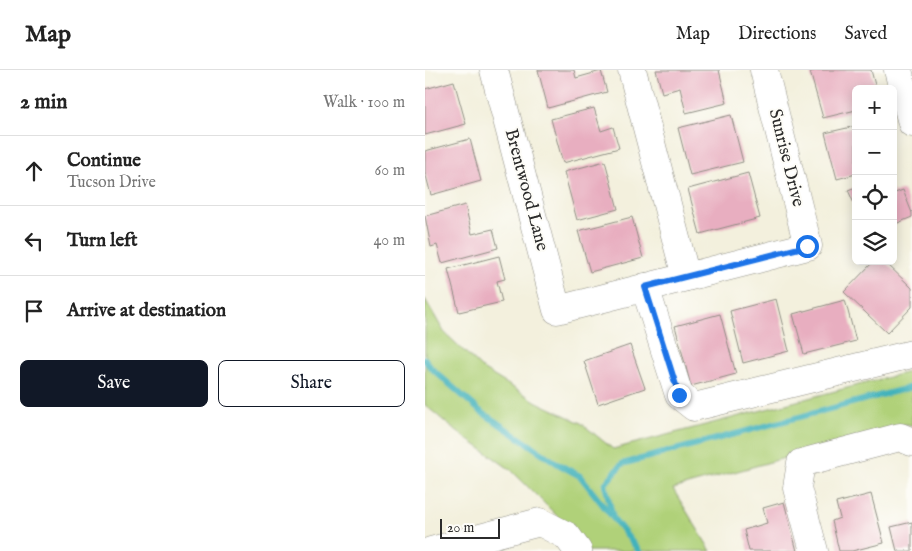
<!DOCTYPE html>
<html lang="en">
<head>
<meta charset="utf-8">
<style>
  body { margin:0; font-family:"IM FELL English",serif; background:#f2f2f2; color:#222 }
  .controls { position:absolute; right:15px; top:15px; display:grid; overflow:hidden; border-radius:8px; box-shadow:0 2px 12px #0003 }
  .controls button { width:45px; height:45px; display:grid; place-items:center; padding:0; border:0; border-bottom:1px solid #e0e0e0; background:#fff; color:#222; font:25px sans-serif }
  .scale { position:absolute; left:15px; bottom:12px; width:60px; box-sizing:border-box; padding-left:5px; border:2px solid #2b2b2b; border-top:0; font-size:14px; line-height:18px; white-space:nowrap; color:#2b2b2b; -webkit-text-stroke:4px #fdfcf7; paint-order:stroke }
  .stop { position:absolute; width:15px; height:15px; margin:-11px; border:4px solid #1a73e8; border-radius:50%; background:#fff }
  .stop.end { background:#1a73e8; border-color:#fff; box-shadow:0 1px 5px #0008 }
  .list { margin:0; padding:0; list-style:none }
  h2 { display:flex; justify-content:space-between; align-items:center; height:65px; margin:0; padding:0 20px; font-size:21px }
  h2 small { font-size:16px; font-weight:400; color:#767676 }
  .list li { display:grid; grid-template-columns:32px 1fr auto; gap:15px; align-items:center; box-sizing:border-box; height:70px; padding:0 20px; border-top:1px solid #e0e0e0 }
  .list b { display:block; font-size:19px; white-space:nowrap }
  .list p { margin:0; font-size:16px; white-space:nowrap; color:#767676 }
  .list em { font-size:16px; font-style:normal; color:#767676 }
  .actions { display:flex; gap:10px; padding:15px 20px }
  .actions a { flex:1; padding:11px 0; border:1px solid #111827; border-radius:8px; text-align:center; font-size:18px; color:#111827 }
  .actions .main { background:#111827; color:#fff }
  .icon { flex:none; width:28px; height:28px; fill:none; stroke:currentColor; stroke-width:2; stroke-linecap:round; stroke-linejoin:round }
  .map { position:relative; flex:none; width:487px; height:481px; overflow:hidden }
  header { display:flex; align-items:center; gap:30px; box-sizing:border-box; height:70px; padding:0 25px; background:#fff; border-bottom:1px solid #e0e0e0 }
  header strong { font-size:24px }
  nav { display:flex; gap:28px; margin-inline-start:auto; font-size:18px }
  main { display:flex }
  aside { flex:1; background:#fff }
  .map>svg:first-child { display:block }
  .green { fill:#b0d179; stroke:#6e7e52 }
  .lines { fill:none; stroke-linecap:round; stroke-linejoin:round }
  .stream { stroke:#42b2bb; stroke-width:6 }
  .building { fill:#e8aec0 }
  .minor-casing { stroke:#8f8e84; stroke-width:29 }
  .minor { stroke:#fff; stroke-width:28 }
  .route { stroke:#1a73e8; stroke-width:6 }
  .labels { text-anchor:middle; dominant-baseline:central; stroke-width:4; stroke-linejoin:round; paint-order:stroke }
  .street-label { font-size:18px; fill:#2b2b2b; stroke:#fdfcf7 }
</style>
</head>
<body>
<header>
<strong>Map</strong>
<nav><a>Map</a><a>Directions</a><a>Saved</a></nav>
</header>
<main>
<aside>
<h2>2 min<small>Walk · 100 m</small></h2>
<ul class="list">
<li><svg class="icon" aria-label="ahead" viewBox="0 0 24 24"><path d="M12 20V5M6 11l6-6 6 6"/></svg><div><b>Continue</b><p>Tucson Drive</p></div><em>60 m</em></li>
<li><svg class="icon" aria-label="left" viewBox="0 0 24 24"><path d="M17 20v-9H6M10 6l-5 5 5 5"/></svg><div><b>Turn left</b></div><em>40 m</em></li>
<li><svg class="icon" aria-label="arrive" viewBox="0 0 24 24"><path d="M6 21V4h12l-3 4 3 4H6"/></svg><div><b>Arrive at destination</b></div></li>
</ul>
<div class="actions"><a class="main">Save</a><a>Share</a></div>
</aside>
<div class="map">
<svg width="487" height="481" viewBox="0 0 487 481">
  <rect width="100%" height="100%" fill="#fdfcf7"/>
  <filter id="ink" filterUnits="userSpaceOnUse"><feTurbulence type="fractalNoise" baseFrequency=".02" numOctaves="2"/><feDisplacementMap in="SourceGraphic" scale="10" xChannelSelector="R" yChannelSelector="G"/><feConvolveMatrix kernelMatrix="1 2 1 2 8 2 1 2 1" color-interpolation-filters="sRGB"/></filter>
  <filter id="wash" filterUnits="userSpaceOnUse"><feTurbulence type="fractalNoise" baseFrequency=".0096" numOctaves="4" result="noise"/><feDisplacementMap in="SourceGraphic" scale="20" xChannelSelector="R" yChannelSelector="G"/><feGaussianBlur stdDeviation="1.12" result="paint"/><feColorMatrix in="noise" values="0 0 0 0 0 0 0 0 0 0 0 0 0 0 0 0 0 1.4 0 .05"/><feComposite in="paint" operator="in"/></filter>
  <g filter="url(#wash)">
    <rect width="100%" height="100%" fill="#f3f0dd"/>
    <!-- green -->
    <polygon class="green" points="0,229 19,262 59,300 112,332 156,353 188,379 487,301 487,357 482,354 248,419 286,481 159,481 135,449 86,400 31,361 0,335"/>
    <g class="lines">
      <!-- stream -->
      <g class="stream">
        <polyline points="0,289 6,298 55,341 133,394 155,406 214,481"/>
        <polyline points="188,448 180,414 197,394 487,317"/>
      </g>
    </g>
    <g id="blocks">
      <!-- building -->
      <g class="building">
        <polygon points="113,0 149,0 151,8 176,1 182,22 123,38"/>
        <polygon points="231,0 294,0 302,33 261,43 255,18 237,23"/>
        <polygon points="393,0 446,0 451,19 431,19 431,40 398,48 385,2"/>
        <polygon points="29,11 41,54 0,65 0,19"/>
        <polygon points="169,38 176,61 188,57 194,78 138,93 126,49"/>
        <polygon points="306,45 318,92 265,105 253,58"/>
        <polygon points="431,56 431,104 412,109 400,63"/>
        <polygon points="45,69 56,111 6,125 0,102 0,81"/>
        <polygon points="180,91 193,139 152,150 139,102"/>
        <polygon points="323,103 335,148 275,164 263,119"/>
        <polygon points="431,117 431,138 423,120"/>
        <polygon points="468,120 470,123 478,120 487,143 487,147 468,155"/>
        <polygon points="40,135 47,164 68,159 73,178 17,193 12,175 6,177 0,146"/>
        <polygon points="207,147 218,188 165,202 153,161"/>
        <polygon points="74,186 80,209 72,211 77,232 34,242 23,199"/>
        <polygon points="449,191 459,191 487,218 487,237 462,263 419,222"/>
        <polygon points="351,229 364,281 318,293 305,241"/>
        <polygon points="420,230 431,271 379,284 368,244"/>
        <polygon points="295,244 311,304 266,316 250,256"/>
        <polygon points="205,275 220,318 173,334 159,291"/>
        <polygon points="446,424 459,473 427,481 414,481 407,451 415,448 411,433"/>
        <polygon points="359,432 372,481 324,481 319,460 342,453 338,438"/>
        <polygon points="487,452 487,481 472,481 466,457"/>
      </g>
    </g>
  </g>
  <g filter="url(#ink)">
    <use href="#blocks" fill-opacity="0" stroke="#8f8e84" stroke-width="1"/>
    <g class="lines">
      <!-- minor casing -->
      <g class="minor-casing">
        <g id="minor">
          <polyline points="69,0 132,240 383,176 339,0"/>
          <polyline points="207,0 261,207"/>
          <polyline points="473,0 487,53"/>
          <polyline points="220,217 254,325 269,337 487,284"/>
          <polyline points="6,481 115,452 142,466 153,481"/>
          <polyline points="389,481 372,418 376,393 475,367 487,372"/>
        </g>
      </g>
      <!-- minor -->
      <use href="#minor" class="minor"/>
    </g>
  </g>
  <g class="lines" filter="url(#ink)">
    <!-- route -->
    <polyline class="route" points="254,325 220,217 382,176"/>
  </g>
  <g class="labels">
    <!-- street labels -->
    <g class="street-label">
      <text transform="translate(361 88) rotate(76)">Sunrise Drive</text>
      <text transform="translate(101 120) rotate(75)">Brentwood Lane</text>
    </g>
  </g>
</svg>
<div class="controls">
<button>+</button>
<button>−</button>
<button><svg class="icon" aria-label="locate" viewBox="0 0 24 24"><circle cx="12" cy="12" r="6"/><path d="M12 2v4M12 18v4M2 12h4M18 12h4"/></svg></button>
<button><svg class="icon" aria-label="layers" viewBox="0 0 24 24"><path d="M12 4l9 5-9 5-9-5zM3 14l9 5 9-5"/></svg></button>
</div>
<div class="scale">20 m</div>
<div class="stop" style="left:382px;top:176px"></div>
<div class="stop end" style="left:254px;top:325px"></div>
</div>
</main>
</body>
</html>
